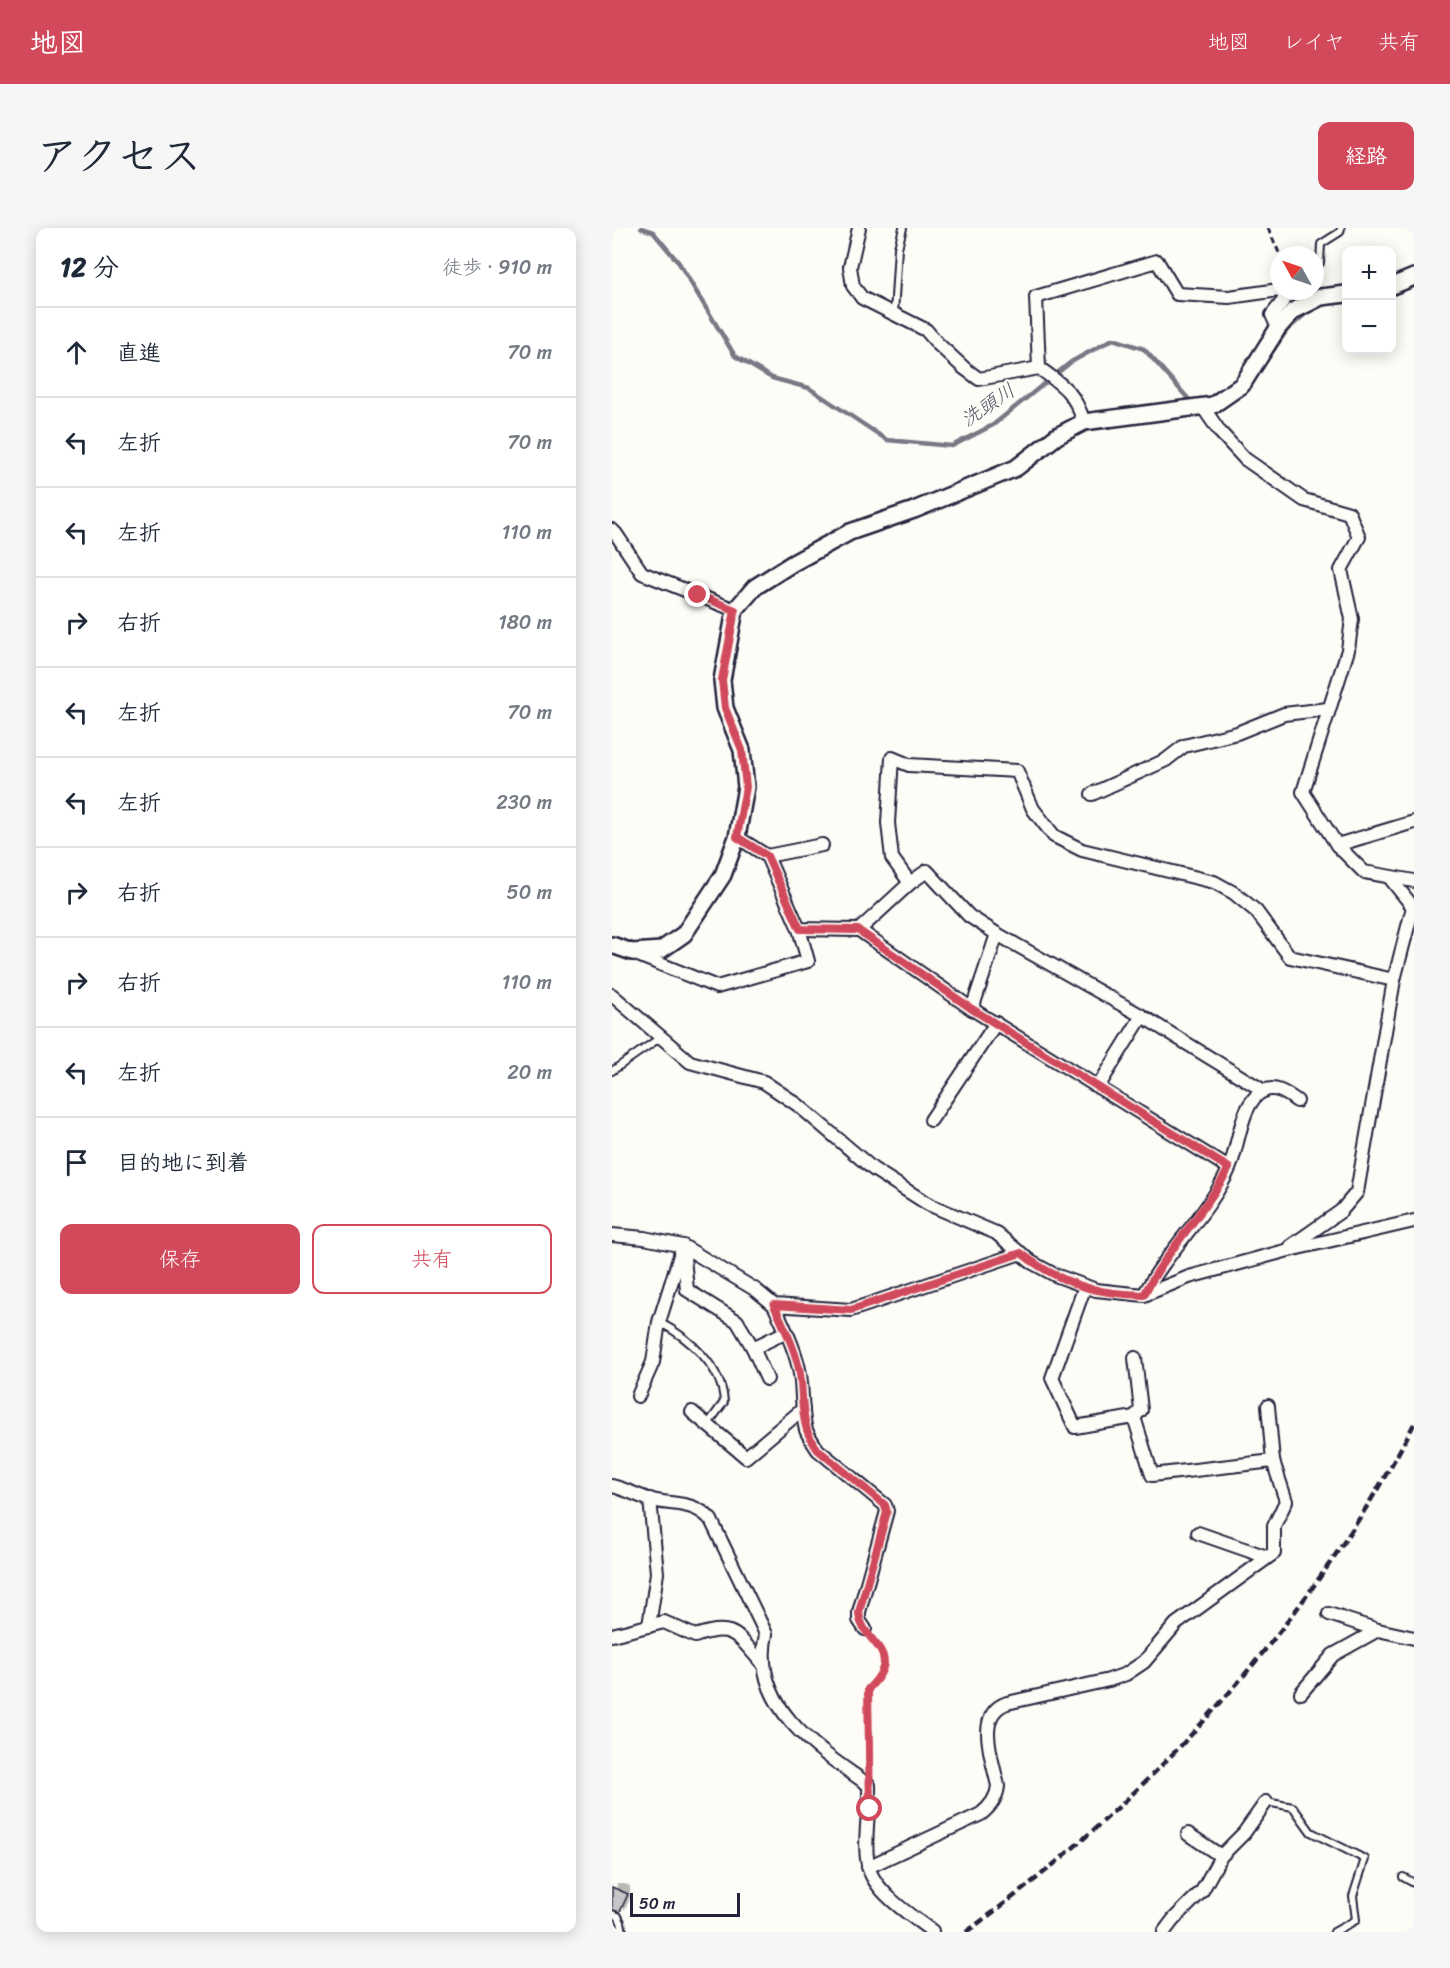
<!DOCTYPE html>
<html lang="ja">
<head>
<meta charset="utf-8">
<style>
  body { margin:0; font-family:Sriracha,"Klee One",sans-serif; background:#f6f6f7; color:#1f2937 }
  .controls { position:absolute; right:18px; top:18px; display:grid; overflow:hidden; border-radius:12px; box-shadow:0 3px 15px #0003 }
  .controls button { width:54px; height:54px; display:grid; place-items:center; padding:0; border:0; border-bottom:2px solid #e0e1e3; background:#fff; color:#1f2937; font:30px sans-serif }
  .compass { position:absolute; left:658px; top:18px; width:54px; height:54px; border-radius:50%; background:#fff; box-shadow:0 3px 15px #0003; rotate:310deg }
  .scale { position:absolute; left:18px; bottom:15px; width:110px; box-sizing:border-box; padding-left:6px; border:3px solid #22223b; border-top:0; font-size:16px; line-height:21px; white-space:nowrap; color:#22223b; -webkit-text-stroke:4px #fdfcf7; paint-order:stroke }
  .stop { position:absolute; width:18px; height:18px; margin:-14px; border:4px solid #d1495b; border-radius:50%; background:#fff }
  .stop.end { background:#d1495b; border-color:#fff; box-shadow:0 2px 6px #0008 }
  .list { margin:0; padding:0; list-style:none }
  h2 { display:flex; justify-content:space-between; align-items:center; height:78px; margin:0; padding:0 24px; font-size:26px }
  h2 small { font-size:20px; font-weight:400; color:#747a83 }
  .list li { display:grid; grid-template-columns:39px 1fr auto; gap:18px; align-items:center; box-sizing:border-box; height:90px; padding:0 24px; border-top:2px solid #e0e1e3 }
  .list b { display:block; font-size:22px; white-space:nowrap }
  .list em { font-size:20px; font-style:normal; color:#747a83 }
  .actions { display:flex; gap:12px; padding:18px 24px }
  .actions a { flex:1; padding:14px 0; border:2px solid #d1495b; border-radius:12px; text-align:center; font-size:21px; color:#d1495b }
  .actions .main { background:#d1495b; color:#fff }
  .icon { flex:none; width:33px; height:33px; fill:none; stroke:currentColor; stroke-width:2; stroke-linecap:round; stroke-linejoin:round }
  .map { position:relative; flex:none; width:802px; height:1704px; overflow:hidden; border-radius:12px }
  header { display:flex; align-items:center; gap:36px; box-sizing:border-box; height:84px; padding:0 30px; background:#d1495b; color:#fff }
  header strong { font-size:28px }
  nav { display:flex; gap:33px; margin-inline-start:auto; font-size:21px }
  .intro { display:flex; align-items:center; justify-content:space-between; box-sizing:border-box; height:144px; padding:0 36px }
  h1 { margin:0; font-size:42px }
  .button { padding:15px 27px; border-radius:12px; background:#d1495b; color:#fff; font-size:21px; font-weight:700 }
  main { display:flex; gap:36px; padding:0 36px }
  aside { flex:1; background:#fff; border-radius:12px; box-shadow:0 3px 15px #0003 }
  .map>svg:first-child { display:block }
  .lines { fill:none; stroke-linecap:round; stroke-linejoin:round }
  .stream { stroke:#787885; stroke-width:4.5 }
  .building { fill:#c6c6c8; stroke:#22223b; stroke-width:1.5; filter:url(#shadow) }
  .service-casing { stroke:#22223b; stroke-width:10 }
  .minor-casing { stroke:#22223b; stroke-width:16 }
  .tertiary-casing { stroke:#22223b; stroke-width:20 }
  .path { stroke:#22223b; stroke-width:3; stroke-dasharray:6 4.5; stroke-linecap:butt }
  .service { stroke:#fdfcf7; stroke-width:6 }
  .minor { stroke:#fdfcf7; stroke-width:12 }
  .tertiary { stroke:#fdfcf7; stroke-width:15 }
  .rail { stroke:#22223b; stroke-width:4.5; stroke-dasharray:9 4.5; stroke-linecap:butt }
  .route { stroke:#d1495b; stroke-width:8 }
  .labels { text-anchor:middle; dominant-baseline:central; stroke-width:4.5; stroke-linejoin:round; paint-order:stroke }
  .water-label { font-size:20px; font-style:italic; fill:#545466; stroke:#fdfcf7 }
</style>
</head>
<body>
<header>
<strong>地図</strong>
<nav><a>地図</a><a>レイヤ</a><a>共有</a></nav>
</header>
<div class="intro"><h1>アクセス</h1><a class="button">経路</a></div>
<main>
<aside>
<h2>12 分<small>徒歩 · 910 m</small></h2>
<ul class="list">
<li><svg class="icon" aria-label="ahead" viewBox="0 0 24 24"><path d="M12 20V5M6 11l6-6 6 6"/></svg><div><b>直進</b></div><em>70 m</em></li>
<li><svg class="icon" aria-label="left" viewBox="0 0 24 24"><path d="M17 20v-9H6M10 6l-5 5 5 5"/></svg><div><b>左折</b></div><em>70 m</em></li>
<li><svg class="icon" aria-label="left" viewBox="0 0 24 24"><path d="M17 20v-9H6M10 6l-5 5 5 5"/></svg><div><b>左折</b></div><em>110 m</em></li>
<li><svg class="icon" aria-label="right" viewBox="0 0 24 24"><path d="M7 20v-9h11M14 6l5 5-5 5"/></svg><div><b>右折</b></div><em>180 m</em></li>
<li><svg class="icon" aria-label="left" viewBox="0 0 24 24"><path d="M17 20v-9H6M10 6l-5 5 5 5"/></svg><div><b>左折</b></div><em>70 m</em></li>
<li><svg class="icon" aria-label="left" viewBox="0 0 24 24"><path d="M17 20v-9H6M10 6l-5 5 5 5"/></svg><div><b>左折</b></div><em>230 m</em></li>
<li><svg class="icon" aria-label="right" viewBox="0 0 24 24"><path d="M7 20v-9h11M14 6l5 5-5 5"/></svg><div><b>右折</b></div><em>50 m</em></li>
<li><svg class="icon" aria-label="right" viewBox="0 0 24 24"><path d="M7 20v-9h11M14 6l5 5-5 5"/></svg><div><b>右折</b></div><em>110 m</em></li>
<li><svg class="icon" aria-label="left" viewBox="0 0 24 24"><path d="M17 20v-9H6M10 6l-5 5 5 5"/></svg><div><b>左折</b></div><em>20 m</em></li>
<li><svg class="icon" aria-label="arrive" viewBox="0 0 24 24"><path d="M6 21V4h12l-3 4 3 4H6"/></svg><div><b>目的地に到着</b></div></li>
</ul>
<div class="actions"><a class="main">保存</a><a>共有</a></div>
</aside>
<div class="map">
<svg width="802" height="1704" viewBox="0 0 802 1704">
  <defs>
    <filter id="shadow"><feDropShadow dx="5.5" dy="-5.5" stdDeviation="0" flood-color="#0004"/></filter>
  </defs>
  <rect width="100%" height="100%" fill="#fdfcf7"/>
  <filter id="ink" filterUnits="userSpaceOnUse"><feTurbulence type="fractalNoise" baseFrequency=".0167" numOctaves="2"/><feDisplacementMap in="SourceGraphic" scale="12" xChannelSelector="R" yChannelSelector="G"/><feConvolveMatrix kernelMatrix="1 2 1 2 8 2 1 2 1" color-interpolation-filters="sRGB"/></filter>
  <g filter="url(#ink)">
    <g class="lines">
      <!-- stream -->
      <g class="stream">
        <polyline points="29,0 41,4 67,35 123,128 160,150 197,160 275,212 340,218 381,197 459,134 501,111 532,121 581,176"/>
        <polyline points="780,66 802,58"/>
        <polyline points="706,77 728,74"/>
        <polyline points="654,133 675,102 699,81"/>
      </g>
    </g>
    <!-- building -->
    <polygon class="building" points="0,1659 16,1666 7,1686 0,1682"/>
    <g class="lines">
      <!-- service casing -->
      <g class="service-casing">
        <g id="service">
          <polyline points="703,40 708,35 709,16 728,4 729,0"/>
          <polyline points="282,86 286,20 291,0"/>
          <polyline points="0,843 49,809"/>
          <path d="M47,1094C77,1110 110,1138 112,1174L96,1196"/>
          <polyline points="654,1574 681,1579 699,1604 753,1631 741,1668 744,1692 722,1704"/>
          <polyline points="791,1649 802,1655"/>
          <polyline points="0,1686 6,1688 9,1694 11,1704"/>
        </g>
      </g>
      <!-- minor casing -->
      <g class="minor-casing">
        <g id="minor">
          <path d="M247,0L238,39L241,58L250,70L314,102L326,116L352,140L367,151L427,140C452,158 462,164 472,194"/>
          <polyline points="666,100 660,87 675,68 668,63"/>
          <polyline points="427,140 424,69 545,33 565,66 617,69 667,62"/>
          <polyline points="590,178 608,204 633,231 692,272 737,285 747,309 729,342 740,391 736,422 691,564 725,617 752,644 802,653"/>
          <polyline points="0,302 4,306 30,345 123,382"/>
          <polyline points="480,566 554,532 572,518 625,505 672,486 716,481"/>
          <polyline points="125,609 155,628 210,617"/>
          <polyline points="725,617 802,594"/>
          <polyline points="155,628 187,701 247,702 360,781 617,940"/>
          <polyline points="298,655 280,630 276,595 280,530 297,537 405,543 421,581 442,608 470,622 602,654 622,665 644,683 678,729 782,752"/>
          <polyline points="247,702 298,655 315,643 357,688 385,706 530,788 652,863"/>
          <polyline points="21,725 105,759 196,733 187,701"/>
          <polyline points="0,767 78,834 152,854 186,877 261,941 316,976 384,1005 419,1034 443,1047 484,1062 532,1067 577,1049 673,1023 802,993"/>
          <polyline points="360,781 385,706"/>
          <polyline points="486,859 530,788"/>
          <polyline points="319,892 384,795"/>
          <polyline points="0,1007 32,1010 71,1018 144,1062 162,1077 239,1082 409,1025"/>
          <polyline points="71,1018 75,1062 125,1093 141,1120 155,1151"/>
          <polyline points="679,1018 729,983 745,964 782,752 801,679 778,650"/>
          <polyline points="473,1058 440,1150 463,1199 522,1189 529,1182 523,1130"/>
          <path d="M532,1067C555,1022 597,986 617,941C627,919 628,875 651,863C664,857 675,866 685,873"/>
          <path d="M162,1077C172,1099 184,1122 188,1146C191,1165 189,1184 194,1202C197,1209 202,1216 206,1222L273,1277L275,1283L247,1384V1392L253,1401"/>
          <polyline points="141,1120 174,1104"/>
          <polyline points="26,1168 41,1134 47,1094 69,1024"/>
          <polyline points="80,1184 134,1229 191,1181"/>
          <polyline points="522,1189 540,1247 661,1233"/>
          <path d="M0,1258C13,1261 24,1267 36,1271C59,1278 82,1272 99,1292L154,1406C138,1478 206,1522 257,1557C258,1582 251,1613 256,1637C261,1663 299,1688 320,1703"/>
          <polyline points="586,1305 655,1329"/>
          <polyline points="717,1386 766,1402 802,1410"/>
          <polyline points="37,1398 45,1345 38,1271"/>
          <path d="M0,1407L52,1394L83,1408C123,1394 125,1408 151,1436"/>
          <polyline points="689,1465 721,1427 766,1402"/>
          <polyline points="576,1606 609,1628"/>
          <path d="M256,1639L369,1586C379,1578 385,1570 386,1558C381,1533 362,1486 395,1475L497,1452L514,1446L532,1434L564,1396L662,1325V1298L674,1273L661,1233L656,1178"/>
          <polyline points="552,1704 561,1692 590,1663 609,1628 632,1605 654,1574"/>
        </g>
      </g>
      <!-- tertiary casing -->
      <g class="tertiary-casing">
        <g id="tertiary">
          <polyline points="780,58 802,49"/>
          <polyline points="0,717 20,724 49,722 72,706 111,647 125,609 134,559 130,522 113,480 110,452 123,382 143,359 181,335 238,304 302,282 404,240 445,208 472,194 601,177 630,157 666,100 681,83 709,69 734,66"/>
        </g>
      </g>
      <!-- path -->
      <g class="path">
        <polyline points="656,0 668,27"/>
        <path d="M257,1543L256,1461C271,1446 277,1428 261,1411"/>
      </g>
      <!-- service -->
      <use href="#service" class="service"/>
      <!-- minor -->
      <use href="#minor" class="minor"/>
      <!-- tertiary -->
      <use href="#tertiary" class="tertiary"/>
      <!-- rail -->
      <path class="rail" d="M354,1704C537,1573 697,1396 802,1196"/>
    </g>
  </g>
  <g class="lines" filter="url(#ink)">
    <!-- route -->
    <path class="route" d="M86,367L123,382L110,452L113,480L130,522L134,559L125,609L155,628L188,701L246,702L360,781L617,940C593,985 555,1021 532,1067C517,1066 500,1066 485,1062C459,1057 430,1042 409,1025L239,1082L162,1077C172,1099 184,1122 188,1146C191,1165 189,1184 195,1202C197,1209 202,1216 206,1222L273,1277L275,1284L247,1384C248,1416 296,1422 256,1461L258,1581"/>
  </g>
  <g class="labels">
    <!-- water labels -->
    <g class="water-label">
      <text transform="translate(376 177) rotate(-34)">洗頭川</text>
    </g>
  </g>
</svg>
<div class="controls">
<button>+</button>
<button>−</button>
</div>
<svg class="compass" viewBox="-18 -18 36 36"><path d="M0-13l5 13h-10z" fill="#e53935"/><path d="M0 13l5-13h-10z" fill="#747a83"/></svg>
<div class="scale">50 m</div>
<div class="stop" style="left:258px;top:1581px"></div>
<div class="stop end" style="left:86px;top:367px"></div>
</div>
</main>
</body>
</html>
